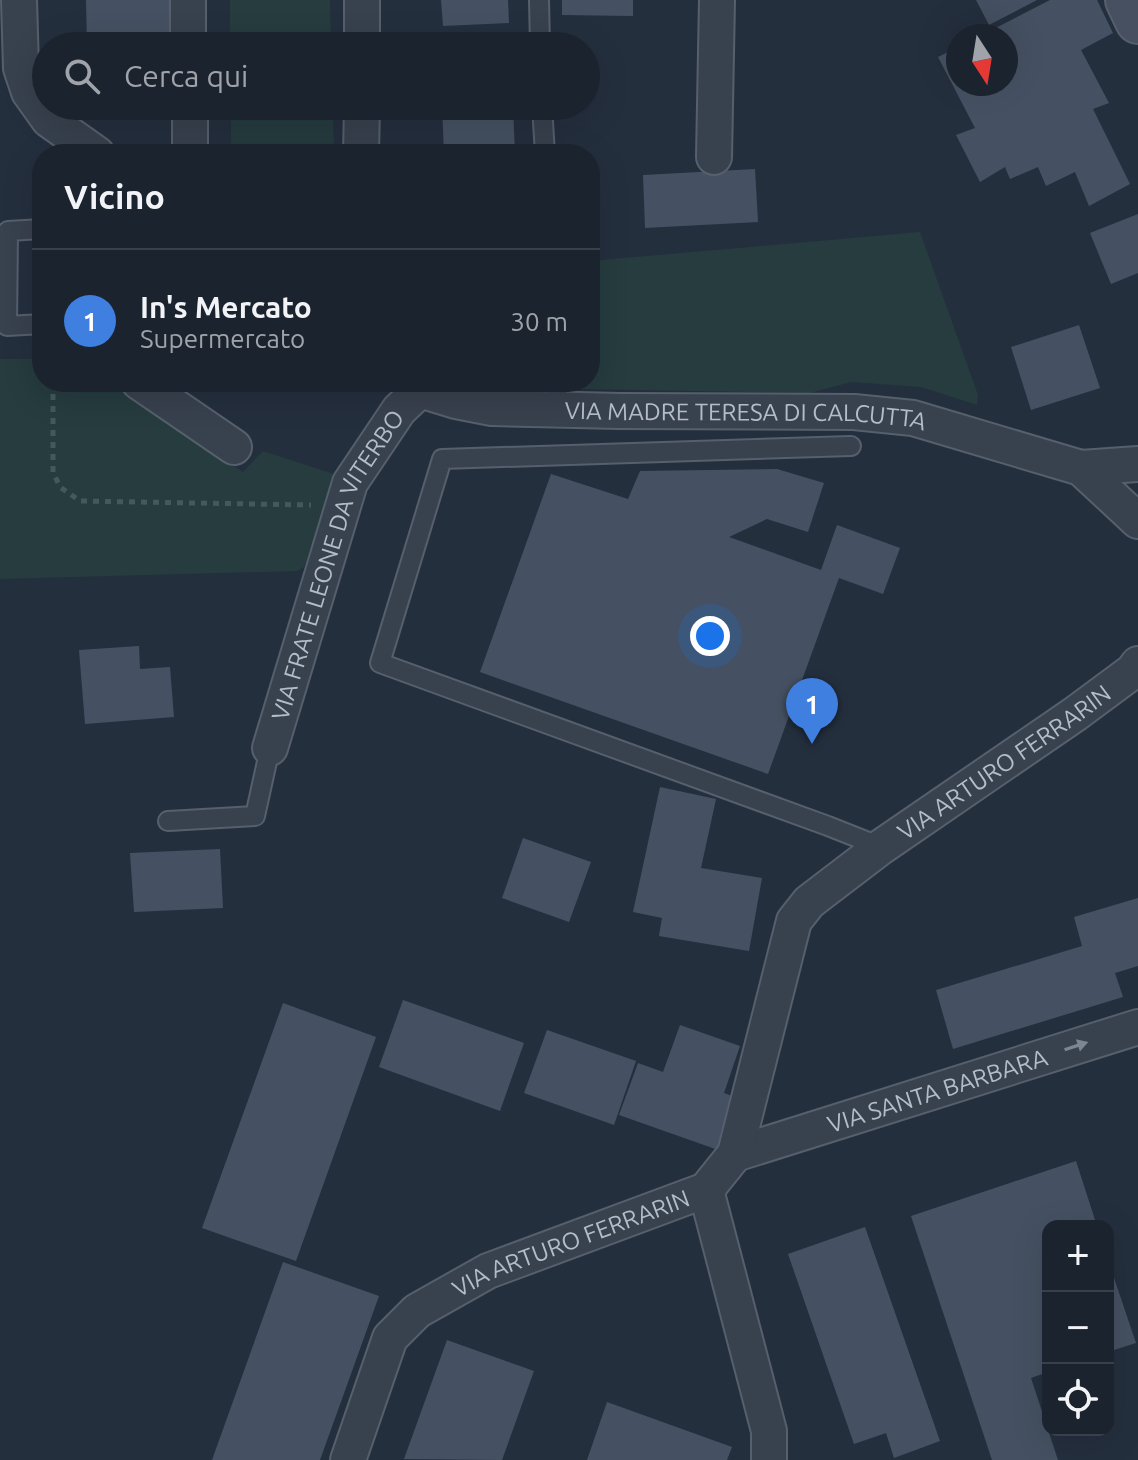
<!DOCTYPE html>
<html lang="it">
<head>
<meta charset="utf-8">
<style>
  body { margin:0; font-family:Ubuntu,sans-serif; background:#242b36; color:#f1f3f6 }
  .controls { position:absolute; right:24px; bottom:24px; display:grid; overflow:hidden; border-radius:16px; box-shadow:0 8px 32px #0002 }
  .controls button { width:72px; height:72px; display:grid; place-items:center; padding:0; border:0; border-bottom:2px solid #39404a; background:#1b232e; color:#f1f3f6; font:40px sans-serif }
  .compass { position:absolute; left:946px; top:24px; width:72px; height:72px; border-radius:50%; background:#1b232e; box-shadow:0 8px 32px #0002; rotate:168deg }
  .you { position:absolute; left:710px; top:636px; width:28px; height:28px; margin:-20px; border:6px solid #fff; border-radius:50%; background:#1a73e8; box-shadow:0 0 0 12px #1a73e833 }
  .badge { display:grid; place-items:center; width:52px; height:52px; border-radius:50%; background:#db2777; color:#fff; font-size:26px; font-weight:700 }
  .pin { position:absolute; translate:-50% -66px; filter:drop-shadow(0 2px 4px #0008) }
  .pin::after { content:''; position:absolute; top:42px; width:28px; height:24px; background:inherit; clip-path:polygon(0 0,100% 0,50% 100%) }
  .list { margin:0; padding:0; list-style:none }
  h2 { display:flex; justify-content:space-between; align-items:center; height:104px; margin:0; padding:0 32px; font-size:34px }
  h2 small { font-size:26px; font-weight:400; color:#a0a4aa }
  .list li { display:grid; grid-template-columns:52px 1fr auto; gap:24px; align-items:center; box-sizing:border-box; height:144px; padding:0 32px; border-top:2px solid #39404a }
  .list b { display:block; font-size:30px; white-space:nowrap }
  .list p { margin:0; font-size:26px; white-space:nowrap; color:#a0a4aa }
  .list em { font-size:26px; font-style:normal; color:#a0a4aa }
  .icon { flex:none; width:44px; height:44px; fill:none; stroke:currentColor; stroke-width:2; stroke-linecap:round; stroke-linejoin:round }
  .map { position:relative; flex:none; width:1138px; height:1460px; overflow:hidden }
  .search { position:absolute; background:#1b232e; box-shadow:0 8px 32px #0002; left:32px; top:32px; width:568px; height:88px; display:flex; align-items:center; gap:20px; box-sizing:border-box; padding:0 28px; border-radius:44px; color:#a0a4aa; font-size:30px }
  .panel { position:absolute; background:#1b232e; box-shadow:0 8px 32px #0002; left:32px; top:144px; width:568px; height:248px; border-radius:32px }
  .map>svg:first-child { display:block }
  .green { fill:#263c3f }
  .building { fill:#455162 }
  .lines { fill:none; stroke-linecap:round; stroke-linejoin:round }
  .service-casing { stroke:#565f6c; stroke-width:22 }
  .minor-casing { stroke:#565f6c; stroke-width:38 }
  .secondary-casing { stroke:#565f6c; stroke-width:48 }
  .path { stroke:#44595c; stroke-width:5; stroke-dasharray:6 6; stroke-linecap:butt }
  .service { stroke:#38414e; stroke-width:18 }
  .minor { stroke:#38414e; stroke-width:34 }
  .secondary { stroke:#465061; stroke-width:44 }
  .oneway { fill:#7c8592 }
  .labels { text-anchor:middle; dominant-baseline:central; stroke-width:8; stroke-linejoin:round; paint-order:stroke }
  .street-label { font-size:24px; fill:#b4bcc9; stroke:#1d2633 }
</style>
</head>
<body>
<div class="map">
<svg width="1138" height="1460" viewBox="0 0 1138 1460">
  <rect width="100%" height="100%" fill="#242f3e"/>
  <!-- green -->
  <g class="green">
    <polygon points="230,0 330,0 331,46 230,46"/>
    <polygon points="231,106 333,106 334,154 231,154"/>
    <polygon points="920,232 978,395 977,405 921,387 851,382 810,393 577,389 577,382 590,382 590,261"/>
    <polygon points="0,359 42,359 42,382 108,382 243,472 263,451 337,475 304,567 297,571 0,579"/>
  </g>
  <!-- building -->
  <g class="building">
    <polygon points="86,0 170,0 171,46 87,46"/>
    <polygon points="441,0 508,0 509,23 443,26"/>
    <polygon points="562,0 633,0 633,16 562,15"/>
    <polygon points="976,0 1037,0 989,25"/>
    <polygon points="1050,0 1097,0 1113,33 1081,50 1109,103 1093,109 1130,184 1089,206 1075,172 1046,186 1038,167 1010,179 1005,167 980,182 956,135 975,128 938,57 958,47 958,84 1006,84 1006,36 980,36"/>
    <polygon points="442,106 513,106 515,154 444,154"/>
    <polygon points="755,169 758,222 645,228 643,175"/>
    <polygon points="1138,214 1138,273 1111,284 1090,233"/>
    <polygon points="1079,325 1100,388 1031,410 1011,347"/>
    <polygon points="777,469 824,483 808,532 767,519 729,537 821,570 837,525 900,548 883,594 839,578 768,774 480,672 551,474 628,499 640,471"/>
    <polygon points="139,646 140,669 170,667 174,717 85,724 79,650"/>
    <polygon points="660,787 716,799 701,868 762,878 749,951 659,936 662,918 633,912"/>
    <polygon points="523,838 591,862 569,922 502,898"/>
    <polygon points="220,849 223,908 134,912 130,853"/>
    <polygon points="1138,898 1138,966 1115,973 1123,997 953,1049 936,990 1082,946 1074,917"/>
    <polygon points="403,1000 524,1043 500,1111 379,1067"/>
    <polygon points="283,1003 376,1037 296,1261 202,1228"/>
    <polygon points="680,1025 740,1046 724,1093 740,1099 721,1151 619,1115 638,1063 663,1072"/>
    <polygon points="547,1030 636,1061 614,1125 524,1093"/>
    <polygon points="1076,1161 1097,1226 1048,1226 1048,1372 1031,1378 1058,1460 992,1460 911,1216"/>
    <polygon points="865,1227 940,1441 894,1458 886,1433 854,1444 788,1254"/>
    <polygon points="1108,1260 1136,1343 1108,1352"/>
    <polygon points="283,1262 379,1296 320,1460 212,1460"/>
    <polygon points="447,1340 534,1371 502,1460 404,1459"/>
    <polygon points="607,1402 732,1447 727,1460 587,1460"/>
  </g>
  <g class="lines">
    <!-- service casing -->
    <g class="service-casing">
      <g id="service">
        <polyline points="539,0 540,46"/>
        <polyline points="542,106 545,154"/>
        <polyline points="42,229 8,231 7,326 42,324"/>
        <polyline points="557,382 558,410"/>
        <polyline points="851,446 442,459 380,663 828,826 881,847"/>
        <polyline points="168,821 255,816 270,748"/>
      </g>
    </g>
    <!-- minor casing -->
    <g class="minor-casing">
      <g id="minor">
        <polyline points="19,0 21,68 29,92 49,120 97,154"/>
        <polyline points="188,0 188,46"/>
        <polyline points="362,46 362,0"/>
        <polyline points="189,154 190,151 190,106"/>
        <polyline points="361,154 362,106"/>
        <polyline points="714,157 717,0"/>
        <polyline points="139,382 234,447"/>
        <path id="s1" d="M409,382L420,390L456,401L492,408L620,411L854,412L913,418L1081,468L1138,464"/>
        <polyline points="1081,468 1138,521"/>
        <path id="s2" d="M270,748L350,483L399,410L420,390"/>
        <path id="s3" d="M735,1154L1138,1027"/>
        <polyline points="706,1190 769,1431 769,1460"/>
        <path id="s4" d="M348,1460L390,1338L417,1311L488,1271L706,1190L735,1154L794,921L809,902L881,847L1075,714L1133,671L1138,664"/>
      </g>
    </g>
    <!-- secondary casing -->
    <g class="secondary-casing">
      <polyline id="secondary" points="1128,0 1138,21"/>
    </g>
    <!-- path -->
    <polyline class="path" points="53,382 53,472 60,487 80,501 311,505"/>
    <!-- service -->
    <use href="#service" class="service"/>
    <!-- minor -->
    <use href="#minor" class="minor"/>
    <!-- secondary -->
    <use href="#secondary" class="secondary"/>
  </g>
  <!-- one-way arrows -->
  <defs><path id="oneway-solid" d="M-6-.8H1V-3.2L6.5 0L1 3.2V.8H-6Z" transform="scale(2)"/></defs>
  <use class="oneway" href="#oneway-solid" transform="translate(1076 1046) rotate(-18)"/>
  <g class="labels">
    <!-- street labels -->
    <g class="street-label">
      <text stroke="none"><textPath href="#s1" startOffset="342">VIA MADRE TERESA DI CALCUTTA</textPath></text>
      <text stroke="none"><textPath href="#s2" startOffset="196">VIA FRATE LEONE DA VITERBO</textPath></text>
      <text stroke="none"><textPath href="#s4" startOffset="1032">VIA ARTURO FERRARIN</textPath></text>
      <text stroke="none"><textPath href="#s3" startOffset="212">VIA SANTA BARBARA</textPath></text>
      <text stroke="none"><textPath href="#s4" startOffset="336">VIA ARTURO FERRARIN</textPath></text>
    </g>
  </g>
</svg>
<div class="controls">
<button>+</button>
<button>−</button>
<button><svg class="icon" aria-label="locate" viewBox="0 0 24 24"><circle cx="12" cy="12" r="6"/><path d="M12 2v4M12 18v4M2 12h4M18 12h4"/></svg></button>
</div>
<svg class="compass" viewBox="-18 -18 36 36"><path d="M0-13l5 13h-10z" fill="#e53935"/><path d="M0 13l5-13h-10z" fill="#a0a4aa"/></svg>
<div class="you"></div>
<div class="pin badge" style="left:812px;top:744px;background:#3f7fe0">1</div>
<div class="search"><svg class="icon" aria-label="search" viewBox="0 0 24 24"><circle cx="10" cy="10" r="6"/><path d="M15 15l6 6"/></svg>Cerca qui</div>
<section class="panel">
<h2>Vicino<small></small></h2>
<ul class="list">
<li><span class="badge" style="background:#3f7fe0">1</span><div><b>In's Mercato</b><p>Supermercato</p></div><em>30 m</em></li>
</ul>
</section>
</div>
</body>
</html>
